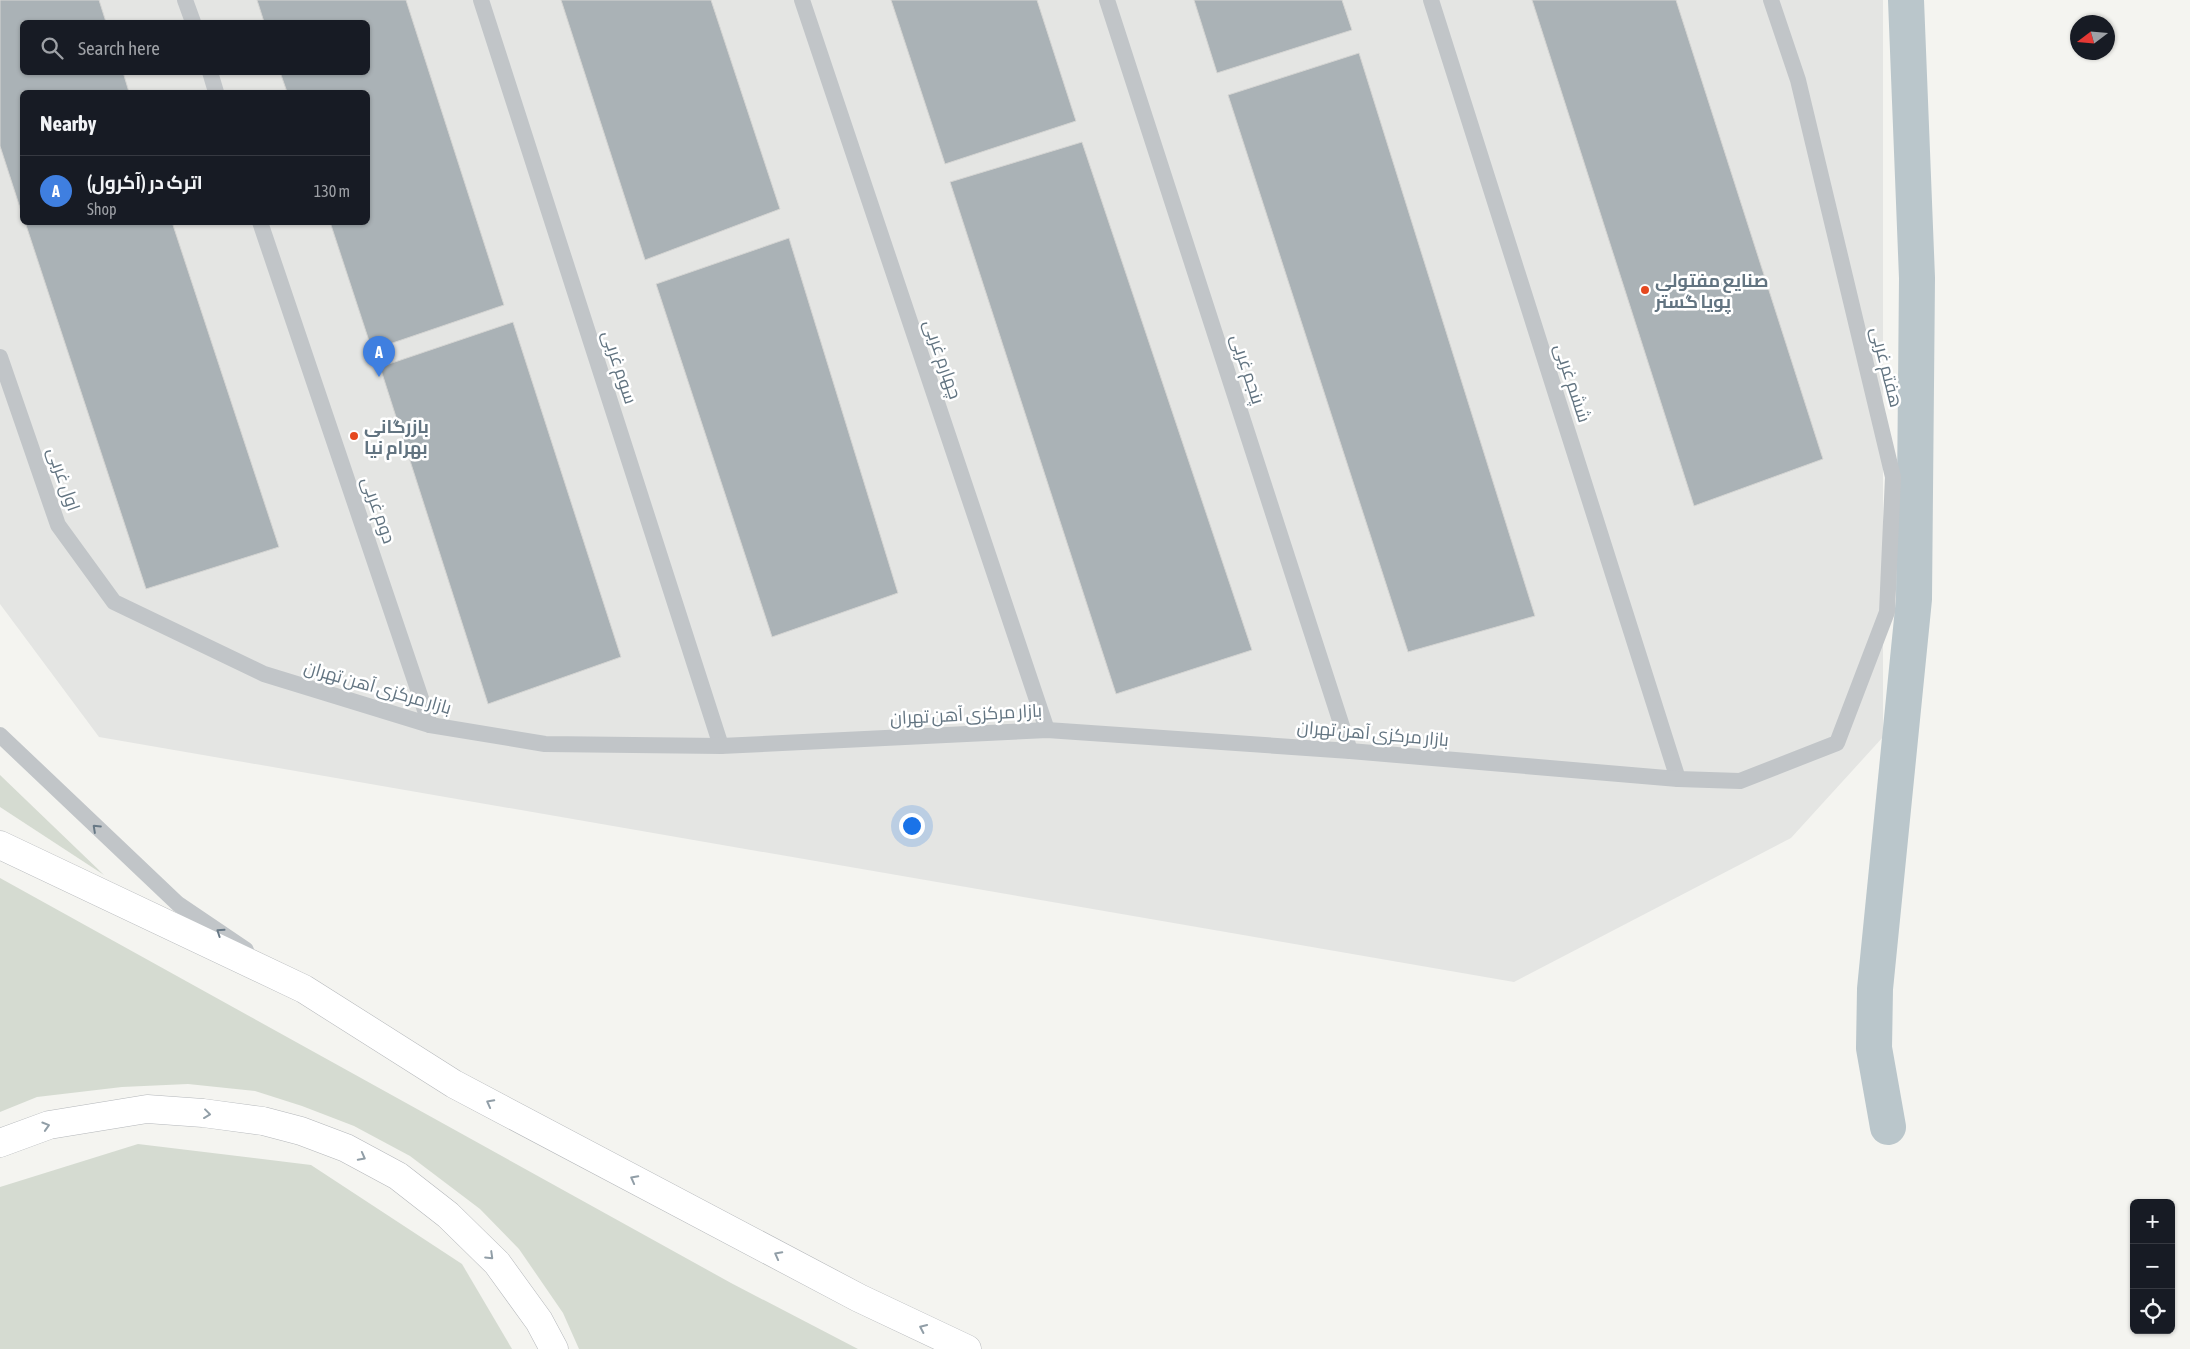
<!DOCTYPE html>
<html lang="en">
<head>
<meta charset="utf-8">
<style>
  body { margin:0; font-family:"Asap Condensed",Cairo,sans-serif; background:#242831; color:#f1f3f6 }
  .controls { position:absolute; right:15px; bottom:15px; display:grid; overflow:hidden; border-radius:8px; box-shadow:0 1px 4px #0004 }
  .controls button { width:45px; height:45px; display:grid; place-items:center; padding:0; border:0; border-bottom:1px solid #363941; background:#171b24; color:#f1f3f6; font:25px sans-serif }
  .compass { position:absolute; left:2070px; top:15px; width:45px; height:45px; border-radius:50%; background:#171b24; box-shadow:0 1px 4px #0004; rotate:254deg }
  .you { position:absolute; left:911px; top:825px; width:18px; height:18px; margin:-12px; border:4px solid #fff; border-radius:50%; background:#1a73e8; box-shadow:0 0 0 8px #1a73e833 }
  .badge { display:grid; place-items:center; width:32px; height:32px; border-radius:50%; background:#e5481f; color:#fff; font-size:16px; font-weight:700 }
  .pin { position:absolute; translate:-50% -41px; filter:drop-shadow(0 1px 2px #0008) }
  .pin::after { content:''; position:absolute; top:26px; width:18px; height:15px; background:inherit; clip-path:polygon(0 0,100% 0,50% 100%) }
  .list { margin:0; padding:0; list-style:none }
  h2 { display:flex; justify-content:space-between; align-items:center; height:65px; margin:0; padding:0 20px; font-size:21px }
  h2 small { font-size:16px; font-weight:400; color:#9ea1a6 }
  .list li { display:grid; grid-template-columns:32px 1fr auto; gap:15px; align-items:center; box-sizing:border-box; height:70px; padding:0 20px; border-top:1px solid #363941 }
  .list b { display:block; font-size:19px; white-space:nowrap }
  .list p { margin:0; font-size:16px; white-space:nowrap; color:#9ea1a6 }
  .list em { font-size:16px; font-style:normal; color:#9ea1a6 }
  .icon { flex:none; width:28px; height:28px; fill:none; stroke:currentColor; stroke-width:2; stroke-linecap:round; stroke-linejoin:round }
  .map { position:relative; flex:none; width:2190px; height:1349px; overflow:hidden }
  .search { position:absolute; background:#171b24; box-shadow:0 1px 4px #0004; left:20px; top:20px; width:350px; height:55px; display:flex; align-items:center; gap:12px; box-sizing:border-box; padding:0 18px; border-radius:8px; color:#9ea1a6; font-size:19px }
  .panel { position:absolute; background:#171b24; box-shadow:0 1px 4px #0004; left:20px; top:90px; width:350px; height:135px; border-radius:8px }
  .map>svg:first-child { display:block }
  .built { fill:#e4e5e3; fill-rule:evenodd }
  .green { fill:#d5dbd1 }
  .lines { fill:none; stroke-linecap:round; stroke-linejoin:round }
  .canal { stroke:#bac6cb; stroke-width:36 }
  .building { fill:#aab2b6; stroke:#d5d5d3 }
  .trunk-casing { stroke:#b4b7ba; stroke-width:29 }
  .service { stroke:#c1c5c8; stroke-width:16 }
  .trunk { stroke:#fff; stroke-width:28 }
  .oneway { stroke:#677885 }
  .oneway2 { stroke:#919ea7 }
  .poi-dot { fill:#e5481f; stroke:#fff; stroke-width:2 }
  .labels { text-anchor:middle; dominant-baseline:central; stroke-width:5; stroke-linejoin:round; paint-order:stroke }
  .poi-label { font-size:18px; font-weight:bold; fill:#627481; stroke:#fff; text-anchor:start }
  .street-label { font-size:18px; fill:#627481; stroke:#fff }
</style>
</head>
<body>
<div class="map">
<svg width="2190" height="1349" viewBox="0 0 2190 1349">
  <rect width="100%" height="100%" fill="#f4f4f0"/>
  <!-- built -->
  <path class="built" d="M0,0H1883V737L1791,838L1514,982L99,737L0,604ZM22,22H368V72H22ZM22,92H368V222H22Z"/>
  <!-- green -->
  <g class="green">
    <polygon points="0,775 104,875 0,807"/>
    <polygon points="0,878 731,1283 858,1349 579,1349 563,1313 519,1249 480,1209 410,1156 354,1126 302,1106 255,1091 188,1084 122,1087 37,1097 0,1112"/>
    <polygon points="138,1144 311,1165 462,1264 512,1349 0,1349 0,1187"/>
  </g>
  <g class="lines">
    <!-- canal -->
    <polyline class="canal" points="1888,1127 1874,1048 1875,989 1914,599 1917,278 1906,0"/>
  </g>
  <!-- building -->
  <g class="building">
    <polygon points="0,0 99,0 106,22 22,22 22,72 123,72 129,92 22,92 22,214 0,146"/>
    <polygon points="257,0 406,0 504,305 372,350 330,222 368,222 368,92 287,92 280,72 368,72 368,22 264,22"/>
    <polygon points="561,0 711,0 780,209 645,260"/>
    <polygon points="891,0 1037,0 1076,121 945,164"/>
    <polygon points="1194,0 1342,0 1352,30 1217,73"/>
    <polygon points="1532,0 1676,0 1823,459 1694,506"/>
    <polygon points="1359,53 1535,616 1408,652 1228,95"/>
    <polygon points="1082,142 1252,650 1116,694 950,182"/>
    <polygon points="25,222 172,222 279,547 146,589"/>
    <polygon points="789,238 898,593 772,637 656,284"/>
    <polygon points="513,322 621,657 488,704 380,367"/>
  </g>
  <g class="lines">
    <!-- trunk casing -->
    <g class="trunk-casing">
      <g id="trunk">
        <polyline points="0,845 304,989 454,1084 859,1298 967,1349"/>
        <polyline points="0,1143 49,1125 147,1109 203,1113 263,1121 301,1131 346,1148 398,1176 448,1215 497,1263 539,1321 554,1349"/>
      </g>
    </g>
    <!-- service -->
    <g class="service">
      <polyline points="185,0 193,22"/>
      <polyline points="481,0 721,746"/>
      <polyline points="802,0 1047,730"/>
      <polyline points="1107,0 1350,751"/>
      <polyline points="1431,0 1678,779"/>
      <polyline points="210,72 216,92"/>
      <polyline points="260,222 430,725"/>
      <polyline points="0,357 58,525 114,602 264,674 430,725 545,744 721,746 1047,730 1350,751 1678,779 1740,781 1837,743 1887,612 1893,477 1798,80 1771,0"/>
      <polyline points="0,735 178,904 246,950"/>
    </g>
    <!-- trunk -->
    <use href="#trunk" class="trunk"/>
  </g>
  <!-- one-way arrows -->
  <defs><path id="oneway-chevron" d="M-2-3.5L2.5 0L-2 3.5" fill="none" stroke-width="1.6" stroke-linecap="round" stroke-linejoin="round" transform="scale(1.25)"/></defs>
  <g class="oneway">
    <use href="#oneway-chevron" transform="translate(96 828) rotate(-137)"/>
    <use href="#oneway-chevron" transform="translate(220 932) rotate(-146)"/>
  </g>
  <g class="oneway2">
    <use href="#oneway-chevron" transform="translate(490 1103) rotate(-152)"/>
    <use href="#oneway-chevron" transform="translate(207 1114) rotate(7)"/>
    <use href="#oneway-chevron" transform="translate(46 1126) rotate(-17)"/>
    <use href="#oneway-chevron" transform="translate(362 1157) rotate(28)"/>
    <use href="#oneway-chevron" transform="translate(634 1179) rotate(-152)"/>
    <use href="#oneway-chevron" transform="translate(778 1255) rotate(-152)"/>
    <use href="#oneway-chevron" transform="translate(490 1256) rotate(44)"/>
    <use href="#oneway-chevron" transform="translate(923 1328) rotate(-155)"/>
  </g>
  <!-- markers -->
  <g class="poi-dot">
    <circle cx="1645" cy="290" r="5"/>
    <circle cx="354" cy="436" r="5"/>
  </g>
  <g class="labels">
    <!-- poi labels -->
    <g class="poi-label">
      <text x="1655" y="280">صنایع مفتولی<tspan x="1655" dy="21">پویا گستر</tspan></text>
      <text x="364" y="426">بازرگانی<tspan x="364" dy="21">بهرام نیا</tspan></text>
    </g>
    <!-- street labels -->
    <g class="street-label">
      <text transform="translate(943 359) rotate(71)">چهارم غربی</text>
      <text transform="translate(620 367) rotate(72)">سوم غربی</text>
      <text transform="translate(1887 367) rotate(76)">هفتم غربی</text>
      <text transform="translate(1248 369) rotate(72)">پنجم غربی</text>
      <text transform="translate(1573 383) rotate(72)">ششم غربی</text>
      <text transform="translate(64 479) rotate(71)">اول غربی</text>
      <text transform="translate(379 510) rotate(71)">دوم غربی</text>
      <text transform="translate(378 687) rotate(16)">بازار مرکزی آهن تهران</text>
      <text transform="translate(966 714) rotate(-3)">بازار مرکزی آهن تهران</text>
      <text transform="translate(1373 733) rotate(5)">بازار مرکزی آهن تهران</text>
    </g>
  </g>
</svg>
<div class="controls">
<button>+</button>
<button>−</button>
<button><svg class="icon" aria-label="locate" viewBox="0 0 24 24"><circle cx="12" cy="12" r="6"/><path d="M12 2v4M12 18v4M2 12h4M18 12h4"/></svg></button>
</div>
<svg class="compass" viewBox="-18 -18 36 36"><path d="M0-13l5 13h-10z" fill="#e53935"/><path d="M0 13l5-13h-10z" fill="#9ea1a6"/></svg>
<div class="you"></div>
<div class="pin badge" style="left:379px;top:377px;background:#3f7fe0">A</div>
<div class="search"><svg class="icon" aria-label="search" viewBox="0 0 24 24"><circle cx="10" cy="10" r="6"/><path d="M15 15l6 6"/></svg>Search here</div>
<section class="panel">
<h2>Nearby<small></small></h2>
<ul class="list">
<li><span class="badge" style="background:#3f7fe0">A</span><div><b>اترک در (آکرول)</b><p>Shop</p></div><em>130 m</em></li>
</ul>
</section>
</div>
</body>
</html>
